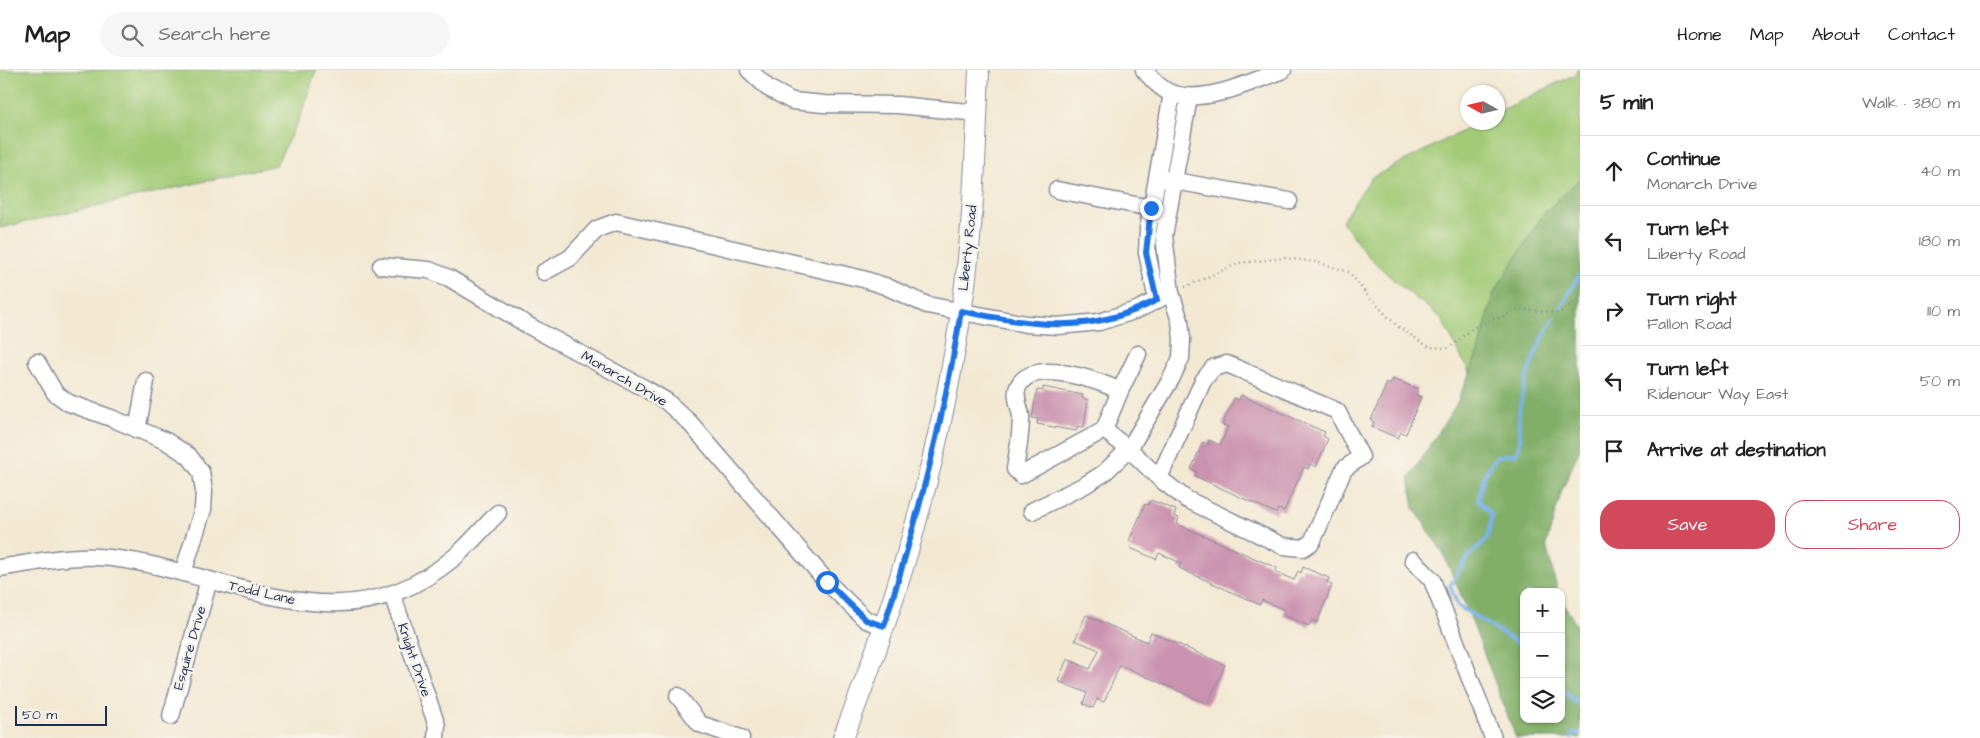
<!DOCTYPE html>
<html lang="en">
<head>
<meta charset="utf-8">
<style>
  body { margin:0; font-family:"Architects Daughter",sans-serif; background:#f6f6f6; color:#222 }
  .controls { position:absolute; right:15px; bottom:15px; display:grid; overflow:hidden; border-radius:10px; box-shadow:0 1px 4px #0004 }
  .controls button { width:45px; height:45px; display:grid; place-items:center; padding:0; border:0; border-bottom:1px solid #e0e0e0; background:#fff; color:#222; font:25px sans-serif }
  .compass { position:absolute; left:1460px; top:15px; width:45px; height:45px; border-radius:50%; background:#fff; box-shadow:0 1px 4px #0004; rotate:278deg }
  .scale { position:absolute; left:15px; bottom:12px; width:92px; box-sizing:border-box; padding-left:5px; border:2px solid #1b2f5e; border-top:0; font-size:14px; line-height:18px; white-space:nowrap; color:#1b2f5e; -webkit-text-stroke:4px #f7f3e8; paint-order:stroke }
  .stop { position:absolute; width:15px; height:15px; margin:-11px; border:4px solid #1a73e8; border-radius:50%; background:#fff }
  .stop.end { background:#1a73e8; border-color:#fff; box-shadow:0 1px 5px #0008 }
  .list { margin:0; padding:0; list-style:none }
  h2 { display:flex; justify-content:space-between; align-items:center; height:65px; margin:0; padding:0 20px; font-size:21px }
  h2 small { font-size:16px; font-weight:400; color:#767676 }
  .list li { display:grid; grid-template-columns:32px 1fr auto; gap:15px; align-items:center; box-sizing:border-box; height:70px; padding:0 20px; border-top:1px solid #e0e0e0 }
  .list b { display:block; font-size:19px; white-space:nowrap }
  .list p { margin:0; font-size:16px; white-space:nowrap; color:#767676 }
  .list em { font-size:16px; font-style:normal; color:#767676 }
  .actions { display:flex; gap:10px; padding:15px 20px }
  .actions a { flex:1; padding:11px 0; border:1px solid #d1495b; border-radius:20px; text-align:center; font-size:18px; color:#d1495b }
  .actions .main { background:#d1495b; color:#fff }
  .icon { flex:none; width:28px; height:28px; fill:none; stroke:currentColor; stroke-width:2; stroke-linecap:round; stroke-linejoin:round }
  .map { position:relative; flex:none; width:1580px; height:668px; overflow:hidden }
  header { display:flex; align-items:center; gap:30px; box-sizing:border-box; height:70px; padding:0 25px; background:#fff; border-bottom:1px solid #e0e0e0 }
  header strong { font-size:24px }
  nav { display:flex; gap:28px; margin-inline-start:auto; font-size:18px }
  .search { width:350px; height:45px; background:#f6f6f6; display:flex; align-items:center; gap:12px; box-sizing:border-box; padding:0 18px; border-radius:28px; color:#767676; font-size:19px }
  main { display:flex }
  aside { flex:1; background:#fff }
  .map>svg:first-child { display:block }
  .green { fill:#a2cb77; stroke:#5e7d6a }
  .forest { fill:#81af68; stroke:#4e6f63 }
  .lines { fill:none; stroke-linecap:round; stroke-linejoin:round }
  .stream { stroke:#79b3ea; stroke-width:4 }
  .building { fill:#ca92af }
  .minor-casing { stroke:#878c98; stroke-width:19 }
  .major-casing { stroke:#878c98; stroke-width:22 }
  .path { stroke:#878c98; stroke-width:2.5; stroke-dasharray:1 4; stroke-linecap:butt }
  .minor { stroke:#fff; stroke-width:16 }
  .major { stroke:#fff; stroke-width:20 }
  .route { stroke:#1a73e8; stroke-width:6 }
  .labels { text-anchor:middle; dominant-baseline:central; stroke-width:5; stroke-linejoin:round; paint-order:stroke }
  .street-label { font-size:14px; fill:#1b2f5e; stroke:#f7f3e8 }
</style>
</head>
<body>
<header>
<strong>Map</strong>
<div class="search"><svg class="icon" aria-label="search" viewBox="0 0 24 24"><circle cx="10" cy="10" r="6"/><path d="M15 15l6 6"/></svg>Search here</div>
<nav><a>Home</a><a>Map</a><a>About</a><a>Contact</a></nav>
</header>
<main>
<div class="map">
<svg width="1580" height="668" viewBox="0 0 1580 668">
  <rect width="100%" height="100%" fill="#f7f3e8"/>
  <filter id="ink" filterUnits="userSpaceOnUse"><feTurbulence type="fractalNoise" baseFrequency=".02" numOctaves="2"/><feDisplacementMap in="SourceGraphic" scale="10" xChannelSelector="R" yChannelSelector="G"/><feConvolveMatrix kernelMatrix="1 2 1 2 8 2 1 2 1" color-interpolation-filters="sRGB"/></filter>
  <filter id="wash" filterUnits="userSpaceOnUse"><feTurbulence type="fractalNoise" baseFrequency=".0096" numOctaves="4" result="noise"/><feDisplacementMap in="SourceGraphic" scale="20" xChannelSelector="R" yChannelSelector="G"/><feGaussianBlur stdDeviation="1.12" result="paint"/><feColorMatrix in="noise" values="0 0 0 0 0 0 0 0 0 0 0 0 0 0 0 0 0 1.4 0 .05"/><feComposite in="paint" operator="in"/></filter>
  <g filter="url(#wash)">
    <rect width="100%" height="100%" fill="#f3e9d3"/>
    <!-- green -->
    <g class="green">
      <polygon points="0,0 316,0 301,45 276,95 0,158"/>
      <polygon points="1577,0 1580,0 1580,109 1544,143 1469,302 1441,248 1398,214 1367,185 1342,151 1371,108 1478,53 1498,52 1498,42 1576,4"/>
    </g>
    <!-- forest -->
    <polygon class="forest" points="1580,109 1580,378 1561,423 1546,475 1558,522 1524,522 1524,649 1561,649 1561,529 1580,561 1580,668 1516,668 1469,544 1443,483 1414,438 1409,408 1456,335 1478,282 1494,223 1544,143"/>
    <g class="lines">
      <!-- stream -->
      <g class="stream">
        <polyline points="1561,237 1580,204"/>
        <path d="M1524,577L1458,536L1450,516L1468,487L1487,469L1492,445L1478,430L1484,406L1497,386L1516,384C1525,364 1517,360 1519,342C1524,309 1536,277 1554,248"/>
        <polyline points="1561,618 1580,636"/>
        <polyline points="1572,668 1572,664 1580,663"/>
      </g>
    </g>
    <g id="blocks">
      <!-- building -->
      <g class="building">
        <polygon points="1393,309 1418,319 1416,325 1421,327 1406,364 1401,362 1398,368 1372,357 1374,352 1371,350 1387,313 1390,315"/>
        <polygon points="1043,317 1083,325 1082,328 1088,330 1084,357 1078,356 1076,361 1037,354 1038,349 1032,348 1037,320 1043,321"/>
        <polygon points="1241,325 1325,362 1323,366 1328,369 1316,397 1310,394 1308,399 1304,397 1284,441 1278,439 1276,443 1240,427 1195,406 1197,402 1191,399 1203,372 1208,374 1209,370 1220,375 1228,357 1222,355 1234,328 1239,330"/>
        <polygon points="1151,430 1176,440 1174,446 1179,448 1177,454 1277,498 1275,502 1294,510 1298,501 1301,503 1303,497 1329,508 1327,513 1332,515 1317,553 1312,550 1309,556 1283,545 1285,540 1262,530 1260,535 1179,498 1181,493 1159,483 1156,489 1130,478 1132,473 1129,471 1136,455 1145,434 1148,435"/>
        <polygon points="1086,545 1147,572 1151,562 1225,595 1208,634 1120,595 1104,632 1097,629 1093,638 1083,634 1087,623 1058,611 1067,589 1090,599 1099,580 1075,570"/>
      </g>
    </g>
  </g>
  <g filter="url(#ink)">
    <use href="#blocks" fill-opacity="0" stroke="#878c98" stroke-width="1"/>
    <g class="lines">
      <!-- minor casing -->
      <g class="minor-casing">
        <g id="minor">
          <polyline points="749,0 768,18 792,31 824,34 898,35 978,43"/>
          <path d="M1144,0C1152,9 1162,21 1174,24C1207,34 1252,11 1283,0"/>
          <polyline points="1163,109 1289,131"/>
          <polyline points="1057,120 1151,138 1158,145"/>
          <polyline points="381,196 429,200 449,208 531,257 646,319 666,331 690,353 827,512 866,550 884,556"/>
          <polyline points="544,202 570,188 597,159 616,152 863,209 885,216 927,235 1026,254 1058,256 1099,252 1137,240 1171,223"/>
          <polyline points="1157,230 1147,183 1148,159 1172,24"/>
          <polyline points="37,292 55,323 69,333 111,348 166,371 189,386 201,402 204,421 203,439 183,503"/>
          <path d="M1120,321C1098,310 1026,285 1017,320C1015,328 1020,338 1021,346C1021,364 1018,381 1015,399L1021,405L1104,360L1120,321L1138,284"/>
          <polyline points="137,360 146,311"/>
          <polyline points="1104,360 1129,379 1159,408 1186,429 1283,476 1303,478 1312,472 1344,399 1361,387 1337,341 1227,294 1213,298 1203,311 1159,408"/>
          <polyline points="1032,441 1085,415 1104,403 1129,379 1171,309 1181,288 1182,269 1180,251 1171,223 1164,166 1189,27"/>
          <polyline points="1413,490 1432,510 1493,668"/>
          <path d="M0,498C32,493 66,485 98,487C136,489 172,500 209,510C302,536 375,554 456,486C471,473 484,457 498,443"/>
          <polyline points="392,524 437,656 436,668"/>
          <polyline points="678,626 700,654 741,668"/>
          <polyline points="171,646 209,510"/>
        </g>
      </g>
      <!-- major casing -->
      <g class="major-casing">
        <path id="major" d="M843,668C901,523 944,371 965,215C974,144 976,72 979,0"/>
      </g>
      <!-- path -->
      <polyline class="path" points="1185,217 1239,193 1285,188 1316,192 1349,202 1368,226 1397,256 1429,277 1449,278 1474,257 1521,239 1559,243 1580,229"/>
      <!-- minor -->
      <use href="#minor" class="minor"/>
      <!-- major -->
      <use href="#major" class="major"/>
    </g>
  </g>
  <g class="lines" filter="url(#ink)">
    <!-- route -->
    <path class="route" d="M827,512L866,550L884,556C917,452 944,349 961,241C1033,255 1089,266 1157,230L1146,183L1151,138"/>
  </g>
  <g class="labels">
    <!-- street labels -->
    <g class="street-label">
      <text transform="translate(968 178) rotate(-84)">Liberty Road</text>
      <text transform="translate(624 309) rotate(30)">Monarch Drive</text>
      <text transform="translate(262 523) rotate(13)">Todd Lane</text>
      <text transform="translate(190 578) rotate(-74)">Esquire Drive</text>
      <text transform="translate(414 590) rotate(71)">Knight Drive</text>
    </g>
  </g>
</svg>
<div class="controls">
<button>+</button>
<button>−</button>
<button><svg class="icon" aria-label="layers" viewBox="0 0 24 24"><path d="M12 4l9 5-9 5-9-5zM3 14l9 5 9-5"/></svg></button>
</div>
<svg class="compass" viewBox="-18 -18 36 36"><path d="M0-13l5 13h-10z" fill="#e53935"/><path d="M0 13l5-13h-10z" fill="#767676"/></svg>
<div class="scale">50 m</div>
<div class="stop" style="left:827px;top:512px"></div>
<div class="stop end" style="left:1151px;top:138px"></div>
</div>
<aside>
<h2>5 min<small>Walk · 380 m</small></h2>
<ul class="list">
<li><svg class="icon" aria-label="ahead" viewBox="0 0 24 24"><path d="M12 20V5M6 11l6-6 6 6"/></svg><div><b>Continue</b><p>Monarch Drive</p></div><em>40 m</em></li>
<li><svg class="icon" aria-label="left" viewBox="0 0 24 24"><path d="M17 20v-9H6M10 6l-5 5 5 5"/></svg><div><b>Turn left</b><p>Liberty Road</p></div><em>180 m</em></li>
<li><svg class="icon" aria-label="right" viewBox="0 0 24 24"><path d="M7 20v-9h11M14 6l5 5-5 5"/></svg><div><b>Turn right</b><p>Fallon Road</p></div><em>110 m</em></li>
<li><svg class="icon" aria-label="left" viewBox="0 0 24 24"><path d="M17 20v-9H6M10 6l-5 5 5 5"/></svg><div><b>Turn left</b><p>Ridenour Way East</p></div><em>50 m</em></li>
<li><svg class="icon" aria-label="arrive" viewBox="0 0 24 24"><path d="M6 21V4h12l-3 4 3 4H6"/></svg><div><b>Arrive at destination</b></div></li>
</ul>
<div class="actions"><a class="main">Save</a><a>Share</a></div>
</aside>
</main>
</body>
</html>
